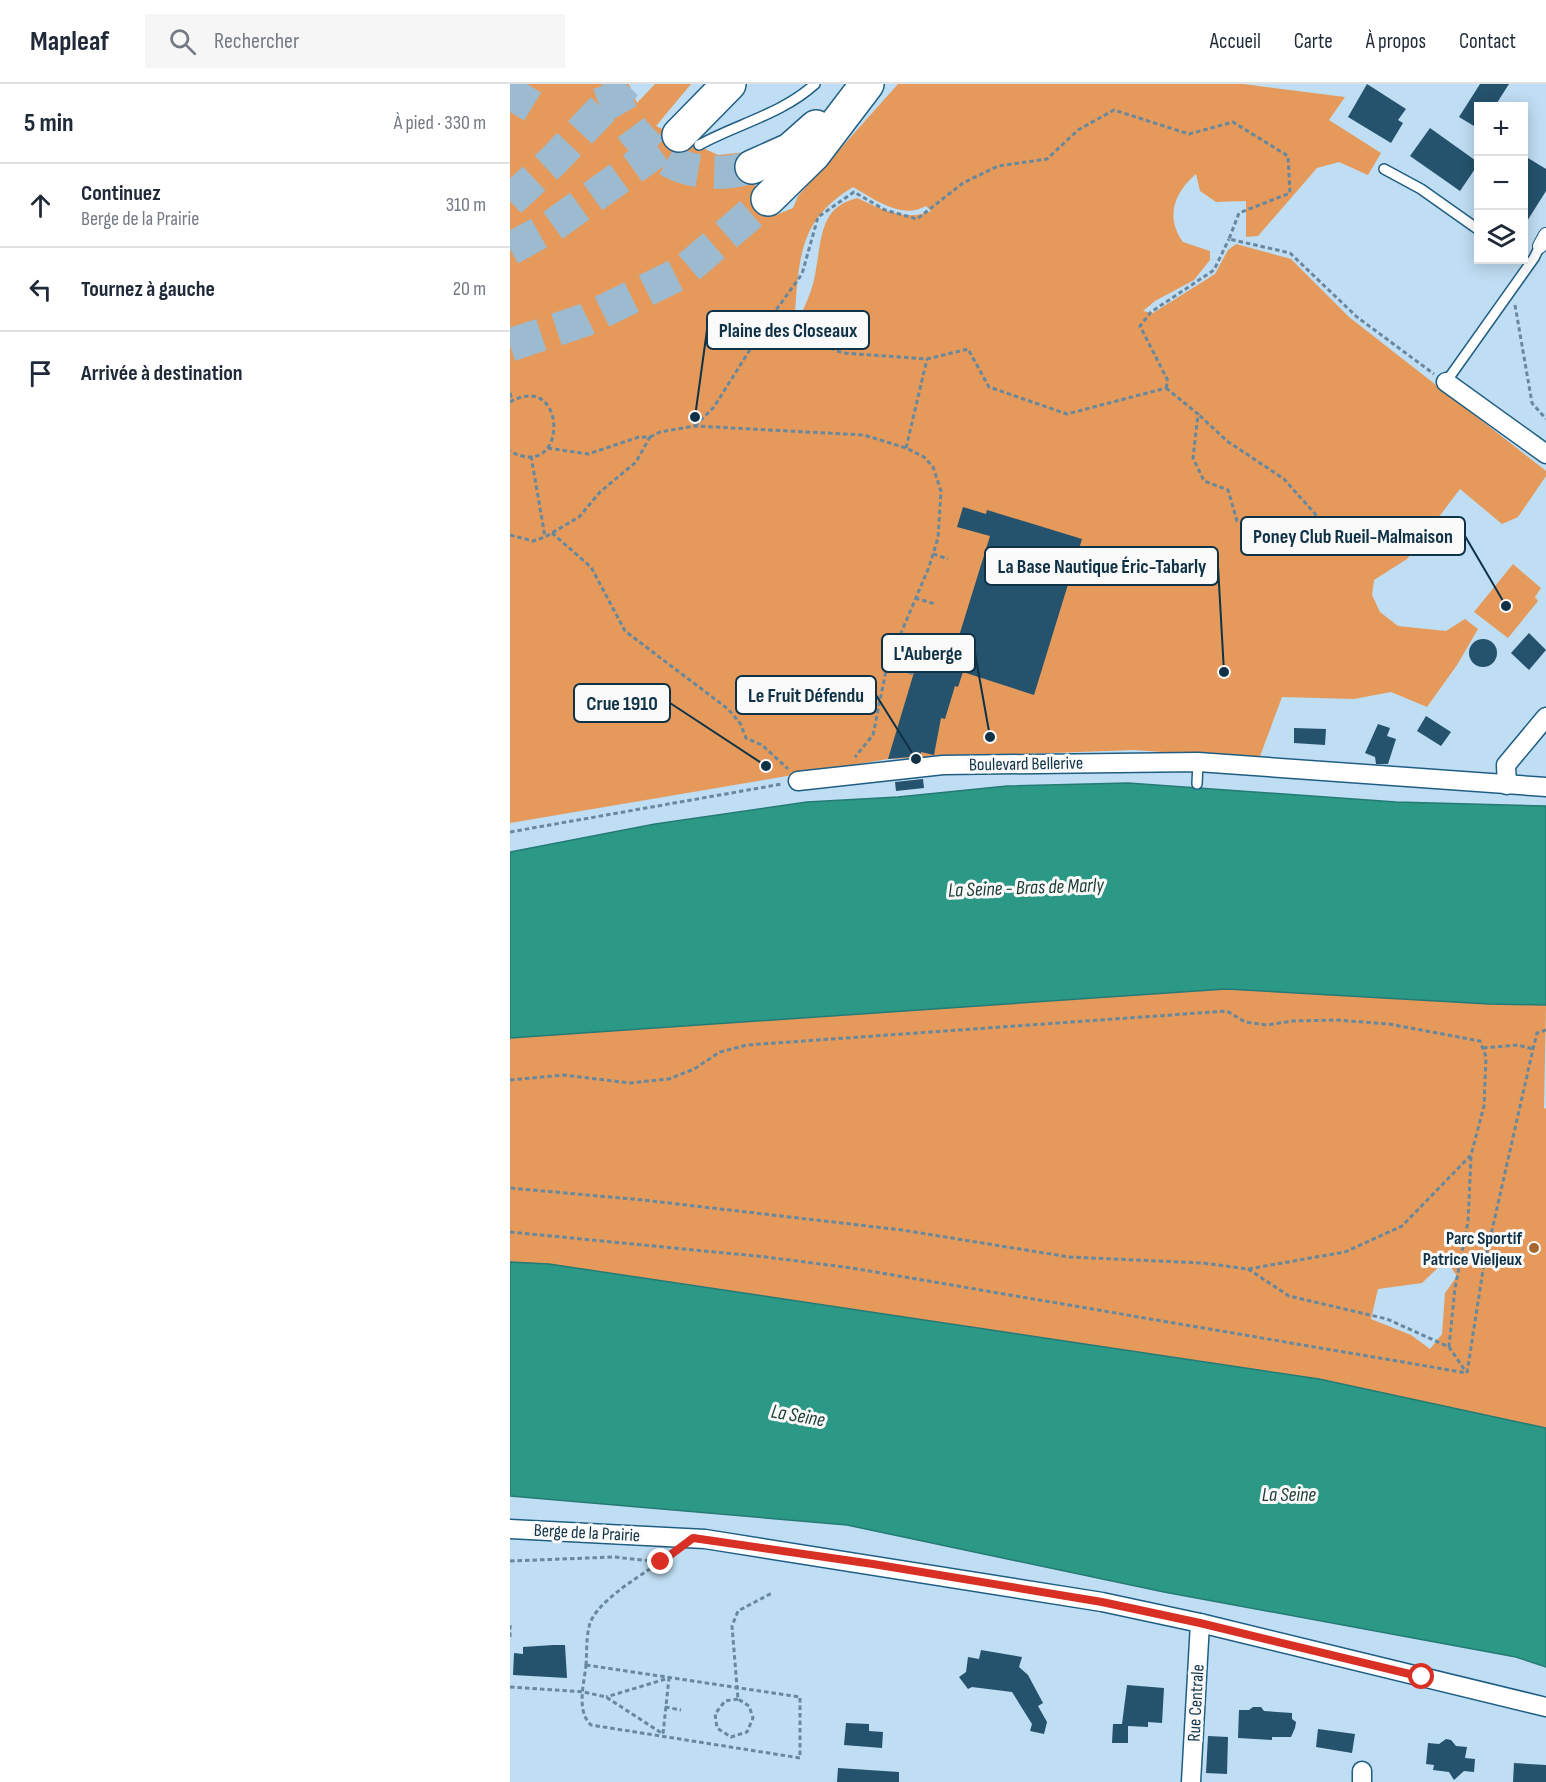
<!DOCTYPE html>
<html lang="fr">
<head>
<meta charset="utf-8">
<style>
  body { margin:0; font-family:"Sofia Sans Condensed",sans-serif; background:#f6f6f7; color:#1f2937 }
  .controls { position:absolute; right:18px; top:18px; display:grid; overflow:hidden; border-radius:0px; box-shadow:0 3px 15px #0003 }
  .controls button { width:54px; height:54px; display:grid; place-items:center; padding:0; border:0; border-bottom:2px solid #e0e1e3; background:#fff; color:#1f2937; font:30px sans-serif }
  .stop { position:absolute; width:18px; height:18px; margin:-14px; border:4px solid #d93025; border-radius:50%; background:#fff }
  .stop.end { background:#d93025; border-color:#fff; box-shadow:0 2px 6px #0008 }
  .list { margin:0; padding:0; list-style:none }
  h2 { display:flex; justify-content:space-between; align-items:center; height:78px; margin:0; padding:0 24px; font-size:26px }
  h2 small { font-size:20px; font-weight:400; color:#747a83 }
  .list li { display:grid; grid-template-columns:39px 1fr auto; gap:18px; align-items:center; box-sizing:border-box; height:84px; padding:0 24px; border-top:2px solid #e0e1e3 }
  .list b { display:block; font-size:22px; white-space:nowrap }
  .list p { margin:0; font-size:20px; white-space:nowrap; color:#747a83 }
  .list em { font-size:20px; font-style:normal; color:#747a83 }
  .icon { flex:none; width:33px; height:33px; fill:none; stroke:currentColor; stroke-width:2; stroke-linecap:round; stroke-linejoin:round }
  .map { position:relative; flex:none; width:1036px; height:1698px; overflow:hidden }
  header { display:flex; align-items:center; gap:36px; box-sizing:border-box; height:84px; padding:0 30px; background:#fff; border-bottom:2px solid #e0e1e3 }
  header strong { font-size:28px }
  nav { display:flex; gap:33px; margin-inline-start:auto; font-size:21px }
  .search { width:420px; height:54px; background:#f6f6f7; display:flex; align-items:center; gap:15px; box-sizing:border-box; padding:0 21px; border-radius:0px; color:#747a83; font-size:22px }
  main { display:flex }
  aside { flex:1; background:#fff }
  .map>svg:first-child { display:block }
  .green { fill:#e59a5c; fill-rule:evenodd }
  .water { fill:#2c9987; stroke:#247a74; stroke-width:1.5 }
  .building { fill:#25526d }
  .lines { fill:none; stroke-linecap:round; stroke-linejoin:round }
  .motorway-tunnel { stroke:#9cbbd1; stroke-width:33; stroke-dasharray:33 16; stroke-linecap:butt }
  .service-casing { stroke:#1f5e83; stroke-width:12 }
  .pedestrian-casing { stroke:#1f5e83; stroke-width:16 }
  .minor-casing { stroke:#1f5e83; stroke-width:21 }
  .motorway-casing { stroke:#1f5e83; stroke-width:36 }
  .path { stroke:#68889d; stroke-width:3; stroke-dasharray:4.5 3; stroke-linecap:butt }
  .service { stroke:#fff; stroke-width:9 }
  .pedestrian { stroke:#fff; stroke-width:14 }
  .minor { stroke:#fff; stroke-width:18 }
  .motorway { stroke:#fff; stroke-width:33 }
  .route { stroke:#d93025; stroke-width:8 }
  .poi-dot { fill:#a6662f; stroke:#fafafa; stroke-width:2 }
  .labels { text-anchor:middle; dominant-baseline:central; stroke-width:6; stroke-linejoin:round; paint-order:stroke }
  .street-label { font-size:18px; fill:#103247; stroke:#fafafa }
  .poi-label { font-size:18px; font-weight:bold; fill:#103247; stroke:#fafafa; text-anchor:end }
  .water-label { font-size:20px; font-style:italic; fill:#1c3c35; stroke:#fafafa }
  .leader { fill:none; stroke:#103247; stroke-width:2 }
  .callout-dot { fill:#103247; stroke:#fafafa; stroke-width:2 }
  .callout { fill:#fafafa; stroke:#103247; stroke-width:2 }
  .callout-label { font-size:20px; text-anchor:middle; font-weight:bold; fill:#103247 }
</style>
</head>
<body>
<header>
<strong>Mapleaf</strong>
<div class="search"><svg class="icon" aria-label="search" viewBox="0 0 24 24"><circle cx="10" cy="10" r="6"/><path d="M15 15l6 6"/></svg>Rechercher</div>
<nav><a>Accueil</a><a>Carte</a><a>À propos</a><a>Contact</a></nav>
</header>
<main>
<aside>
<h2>5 min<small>À pied · 330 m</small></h2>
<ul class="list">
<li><svg class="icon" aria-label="ahead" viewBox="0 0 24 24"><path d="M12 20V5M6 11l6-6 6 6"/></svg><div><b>Continuez</b><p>Berge de la Prairie</p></div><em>310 m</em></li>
<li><svg class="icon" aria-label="left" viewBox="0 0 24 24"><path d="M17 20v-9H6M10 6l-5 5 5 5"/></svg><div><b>Tournez à gauche</b></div><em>20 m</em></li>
<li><svg class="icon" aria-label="arrive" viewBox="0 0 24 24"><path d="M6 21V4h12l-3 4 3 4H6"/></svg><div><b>Arrivée à destination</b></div></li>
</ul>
</aside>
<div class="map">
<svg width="1036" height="1698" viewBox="0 0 1036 1698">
  <rect width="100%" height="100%" fill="#bfddf3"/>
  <!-- green -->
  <g class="green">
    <path d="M0,0H119L127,19L145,0H181L146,42L208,71L236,68L247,108L266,131L283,124L288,112L388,0H733L835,13L819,36L871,69L858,91L829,78L807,84L748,152L736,153V117L706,118L690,107L686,90C664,109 655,133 673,158L700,167V176L684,196L645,217L633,227L643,229L705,190L718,166L726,160L781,175L839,233L1036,387V392L1008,433L992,440L950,405L897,475L864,496L862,511L870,528L888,542L936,547L955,535L968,545L947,581L917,623L881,608L844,615L772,613L749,675L624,666L378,675L0,739ZM343,103C364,115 392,136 416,122L421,127C395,138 371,125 347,114C310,123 312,154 306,185C304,201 298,216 291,230L285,228C289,173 290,135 343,103Z"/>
    <polygon points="1003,480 1031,504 1025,513 1028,517 998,554 964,528"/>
    <path d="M716,905L979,920L1036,921L1034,1025L1036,1024V1344L809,1295L39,1180L0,1178V954ZM936,1176L947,1192L935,1209L932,1250L920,1265L901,1251L861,1235L868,1205L912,1199Z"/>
  </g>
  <!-- water -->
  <g class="water">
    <polygon points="618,699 886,718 1036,722 1036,921 979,920 716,905 0,954 0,768 145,740 297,718 388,713 497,702"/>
    <polygon points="0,1178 39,1180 809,1295 1036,1344 1036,1583 1006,1573 654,1508 337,1441 0,1412"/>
  </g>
  <!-- building -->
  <g class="building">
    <polygon points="857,0 896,25 888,36 893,39 881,59 838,33"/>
    <polygon points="970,0 999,0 985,22 969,22 969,45 949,33"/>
    <polygon points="920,44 969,79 950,107 900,72"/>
    <polygon points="1018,74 1036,85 1036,107 1014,142 1014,81"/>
    <polygon points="453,423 476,430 477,426 572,455 524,611 453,588 448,603 445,602 435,635 431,634 424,671 411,668 411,672 378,675 411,565 427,570 429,563 444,568 480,452 447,443"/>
    <polygon points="1019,549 1036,566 1019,586 1001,569"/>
    <circle cx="973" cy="569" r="14"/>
    <polygon points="916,632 941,648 931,662 907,647"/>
    <polygon points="868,640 880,644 877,652 886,655 878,680 866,680 865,673 855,669"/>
    <polygon points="784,644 816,645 815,661 784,659"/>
    <polygon points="413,695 414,704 386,707 385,698"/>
    <polygon points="43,1561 55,1561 57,1594 3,1591 4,1569 13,1570 13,1563"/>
    <polygon points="471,1566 512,1573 509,1583 518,1591 533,1619 528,1622 537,1638 534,1650 520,1647 522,1640 502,1608 462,1603 458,1605 449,1593 456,1588 458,1573 469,1575"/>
    <polygon points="617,1601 654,1604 652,1639 638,1638 638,1643 618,1642 618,1659 602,1659 603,1640 612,1640"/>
    <polygon points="743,1623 751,1623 754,1627 782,1629 782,1635 786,1638 785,1644 781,1653 762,1653 762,1656 728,1654 729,1626 739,1626"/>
    <polygon points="336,1639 359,1640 359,1647 373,1648 372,1664 334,1661"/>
    <polygon points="808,1645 845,1650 842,1669 806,1663"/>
    <polygon points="698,1652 718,1653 717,1690 696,1689"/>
    <polygon points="936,1655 941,1656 946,1662 957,1663 955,1674 965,1675 964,1688 954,1687 944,1696 939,1688 923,1686 924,1681 916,1680 918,1659 929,1660"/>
    <polygon points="1004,1679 1036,1681 1036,1698 1003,1698"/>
    <polygon points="328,1684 389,1688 389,1698 327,1698"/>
  </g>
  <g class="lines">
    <!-- motorway-tunnel -->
    <g class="motorway-tunnel">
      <path d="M99,0C120,65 174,103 242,83"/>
      <polyline points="0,28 17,0"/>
      <polyline points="0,117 44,76 116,0"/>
      <polyline points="0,165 42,142 169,51"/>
      <polyline points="0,261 75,236 173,188 258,115"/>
    </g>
    <!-- service casing -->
    <g class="service-casing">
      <g id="service">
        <path d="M189,61C227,40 272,30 305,0"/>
        <polyline points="874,85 911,105 969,146"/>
        <polyline points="936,298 1024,174 1030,162"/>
        <polyline points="687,700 688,678"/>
      </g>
    </g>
    <!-- pedestrian casing -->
    <g class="pedestrian-casing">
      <polyline id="pedestrian" points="1030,162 1036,151"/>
    </g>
    <!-- minor casing -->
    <g class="minor-casing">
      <g id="minor">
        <polyline points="936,298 1036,370"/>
        <polyline points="288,697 433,681 688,678 1036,703"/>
        <polyline points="997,701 996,681 1036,633"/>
        <polyline points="0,1445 195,1455 592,1518 690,1539 1036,1623"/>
        <polyline points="681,1698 690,1539"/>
        <polyline points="852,1698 852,1687"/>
      </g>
    </g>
    <!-- motorway casing -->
    <g class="motorway-casing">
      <g id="motorway">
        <polyline points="169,51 219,0"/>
        <polyline points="242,83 280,66 306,43"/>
        <polyline points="258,115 303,71 357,0"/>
      </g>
    </g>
    <!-- path -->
    <g class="path">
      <polyline points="1005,221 1022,319 1036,335"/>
      <polyline points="257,240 333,269 417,275 458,265 479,303 557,330 656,304"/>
      <polyline points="656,304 688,330 683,374 694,397 718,406 727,437 800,455 815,441 774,395 717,357 688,330"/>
      <polyline points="656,304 658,297 630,242 641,228 704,186 719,155"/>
      <polyline points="0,309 2,316"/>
      <path d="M0,318C58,285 59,400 0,367"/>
      <polyline points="185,342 204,323 256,240 292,190 308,133 344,108 375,126 407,135 453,99 488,82 537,75 568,46 604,26 679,50 723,38 778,72 780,109 729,129 719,155 780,169 847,233 924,290"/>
      <polyline points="140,353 150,348 185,342 354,351 396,364 414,373 423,383 431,407 428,454 419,483 377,582 363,651 345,673"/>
      <polyline points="396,364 417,275"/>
      <polyline points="21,372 35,453"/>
      <polyline points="42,449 81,483 115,547 218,625 230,639 236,654 252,661 278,685"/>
      <polyline points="0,451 23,457 35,453 69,433 90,408 126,378 140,353 129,353 78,370 37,364"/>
      <polyline points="423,470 438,475"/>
      <polyline points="405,514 425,520"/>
      <polyline points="377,582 404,590"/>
      <polyline points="0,748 272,700"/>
      <polyline points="973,964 1008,961 1023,965"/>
      <polyline points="0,996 54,991 120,999 159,995 184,985 210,968 237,961 717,927 735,938 757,941 783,937 826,936 879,940 970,957 976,973 974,1022 961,1071 892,1142 835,1168 738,1185 693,1179 559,1173 392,1146 133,1116 0,1104"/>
      <polyline points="0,1148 256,1173 342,1184 957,1289"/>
      <polyline points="738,1185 779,1212 877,1235 939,1263 956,1288"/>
      <polyline points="939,1263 945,1204 958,1138 961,1073"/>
      <polyline points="957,1289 973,1186 1023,965 1027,949 1036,946"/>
      <polyline points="0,1477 104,1473 151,1478"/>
      <polyline points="0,1541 0,1553"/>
      <path d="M76,1581L290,1613V1674L81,1641C66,1627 74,1600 76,1581Z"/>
      <path d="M76,1581C77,1569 76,1555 79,1543C84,1516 141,1486 162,1470"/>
      <polyline points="0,1603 74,1608 96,1613 153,1650 159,1594 96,1613"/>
      <polyline points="228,1615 215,1617 205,1630 207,1644 221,1653 237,1648 243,1634 239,1622 228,1615 222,1542 228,1527 262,1509"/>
      <polyline points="155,1623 171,1626"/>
    </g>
    <!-- service -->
    <use href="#service" class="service"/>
    <!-- pedestrian -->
    <use href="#pedestrian" class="pedestrian"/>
    <!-- minor -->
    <use href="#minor" class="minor"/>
    <!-- motorway -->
    <use href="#motorway" class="motorway"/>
  </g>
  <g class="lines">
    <!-- route -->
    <polyline class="route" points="151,1478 183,1454 363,1480 592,1518 690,1539 912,1593"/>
  </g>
  <!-- markers -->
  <circle class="poi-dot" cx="1024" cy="1164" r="6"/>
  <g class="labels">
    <!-- street labels -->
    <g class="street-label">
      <text transform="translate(516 680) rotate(-1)">Boulevard Bellerive</text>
      <text transform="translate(77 1449) rotate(3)">Berge de la Prairie</text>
      <text transform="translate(686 1619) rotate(-87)">Rue Centrale</text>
    </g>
    <!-- poi labels -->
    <g class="poi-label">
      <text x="1012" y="1154">Parc Sportif<tspan x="1012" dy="21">Patrice Vieljeux</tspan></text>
    </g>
    <!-- water labels -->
    <g class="water-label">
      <text transform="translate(516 804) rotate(-2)">La Seine - Bras de Marly</text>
      <text transform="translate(288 1332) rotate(10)">La Seine</text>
      <text x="779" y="1411">La Seine</text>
    </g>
  </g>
  <!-- callouts -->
  <path class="leader" d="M185 333L197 246M996 522L955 452M714 588L708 482M480 653L465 569M406 675L366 611M256 682L160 619"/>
  <g class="callout-dot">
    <circle cx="185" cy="333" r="6"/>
    <circle cx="996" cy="522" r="6"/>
    <circle cx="714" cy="588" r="6"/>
    <circle cx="480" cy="653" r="6"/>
    <circle cx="406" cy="675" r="6"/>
    <circle cx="256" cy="682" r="6"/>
  </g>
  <g class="callout">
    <rect x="197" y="227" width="162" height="38" rx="6"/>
    <rect x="731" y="433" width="224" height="38" rx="6"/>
    <rect x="475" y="463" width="233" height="38" rx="6"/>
    <rect x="372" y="550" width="93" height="38" rx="6"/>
    <rect x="226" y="592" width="140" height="38" rx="6"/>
    <rect x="64" y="600" width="96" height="38" rx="6"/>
  </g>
  <g class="callout-label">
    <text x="278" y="253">Plaine des Closeaux</text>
    <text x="843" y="459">Poney Club Rueil-Malmaison</text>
    <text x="592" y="489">La Base Nautique Éric-Tabarly</text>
    <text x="418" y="576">L'Auberge</text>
    <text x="296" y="618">Le Fruit Défendu</text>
    <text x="112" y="626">Crue 1910</text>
  </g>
</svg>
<div class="controls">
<button>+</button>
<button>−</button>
<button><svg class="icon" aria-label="layers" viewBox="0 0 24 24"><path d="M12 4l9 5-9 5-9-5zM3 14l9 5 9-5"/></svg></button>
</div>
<div class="stop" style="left:912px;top:1593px"></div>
<div class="stop end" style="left:151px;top:1478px"></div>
</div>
</main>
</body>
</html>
